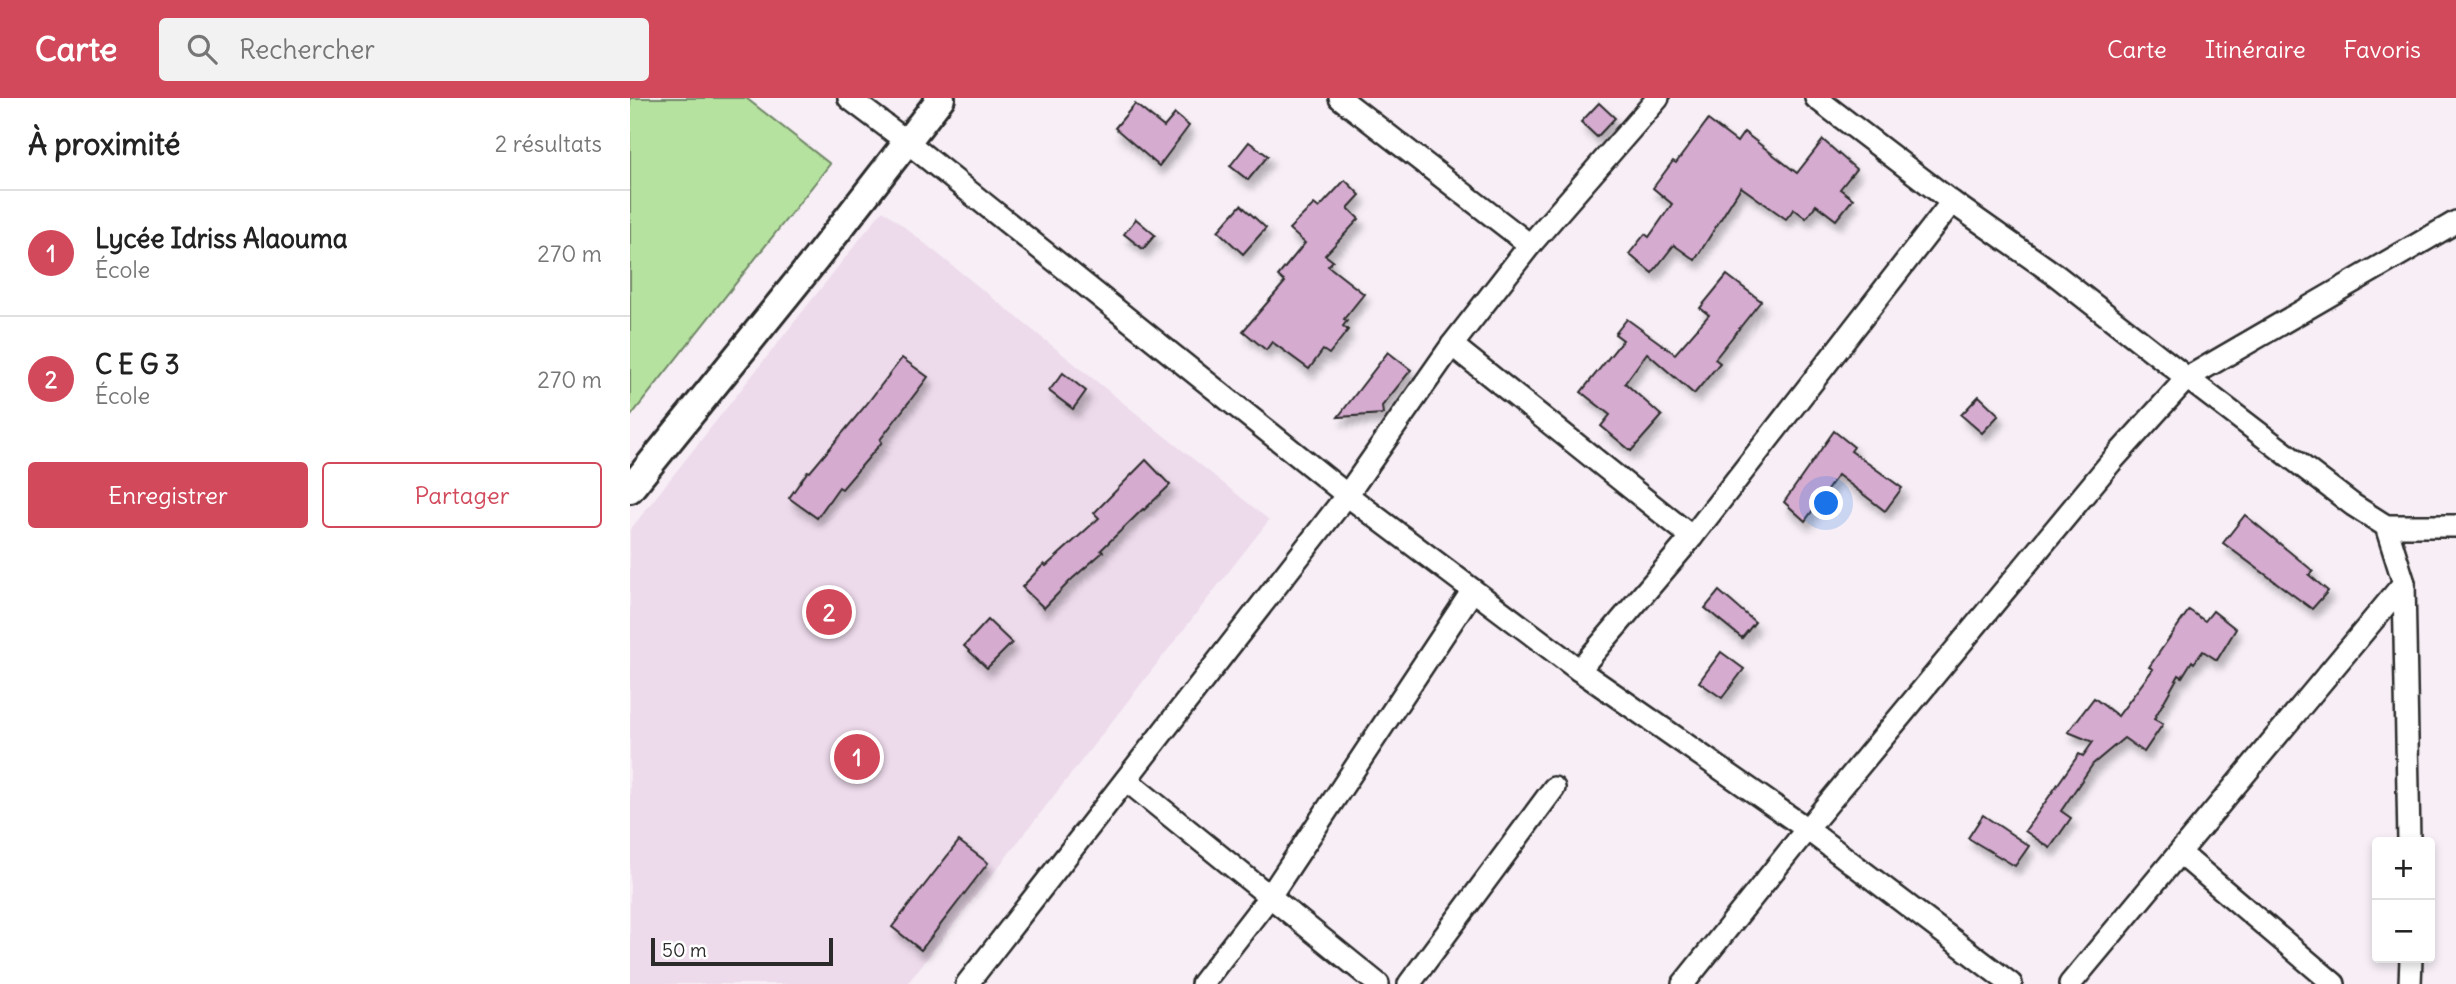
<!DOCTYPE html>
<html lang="fr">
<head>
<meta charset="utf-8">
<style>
  body { margin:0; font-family:Delius,sans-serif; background:#f2f2f2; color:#222 }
  .controls { position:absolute; right:21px; bottom:21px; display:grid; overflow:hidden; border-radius:7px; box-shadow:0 4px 10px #0003 }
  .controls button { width:63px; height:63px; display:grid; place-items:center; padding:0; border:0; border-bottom:2px solid #e0e0e0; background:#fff; color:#222; font:35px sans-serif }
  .scale { position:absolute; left:21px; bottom:18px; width:182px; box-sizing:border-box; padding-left:7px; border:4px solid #2b2b2b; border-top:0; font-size:19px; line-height:24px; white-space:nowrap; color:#2b2b2b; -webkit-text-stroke:5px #fff; paint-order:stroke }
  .you { position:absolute; left:1197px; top:406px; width:24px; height:24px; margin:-18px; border:5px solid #fff; border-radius:50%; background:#1a73e8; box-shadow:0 0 0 10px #1a73e833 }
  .badge { display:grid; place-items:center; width:46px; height:46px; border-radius:50%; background:#d1495b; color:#fff; font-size:23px; font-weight:700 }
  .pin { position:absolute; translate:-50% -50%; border:4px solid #fff; box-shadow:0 2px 7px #0006 }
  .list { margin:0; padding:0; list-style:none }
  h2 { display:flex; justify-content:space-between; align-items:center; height:91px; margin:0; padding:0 28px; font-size:30px }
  h2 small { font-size:23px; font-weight:400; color:#767676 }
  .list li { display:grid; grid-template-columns:46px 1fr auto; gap:21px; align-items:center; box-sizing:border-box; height:126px; padding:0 28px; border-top:2px solid #e0e0e0 }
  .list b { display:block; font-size:26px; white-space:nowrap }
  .list p { margin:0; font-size:23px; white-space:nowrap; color:#767676 }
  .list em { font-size:23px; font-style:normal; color:#767676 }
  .actions { display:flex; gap:14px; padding:21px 28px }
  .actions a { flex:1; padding:16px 0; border:2px solid #d1495b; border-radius:7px; text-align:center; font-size:24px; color:#d1495b }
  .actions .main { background:#d1495b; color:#fff }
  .icon { flex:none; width:38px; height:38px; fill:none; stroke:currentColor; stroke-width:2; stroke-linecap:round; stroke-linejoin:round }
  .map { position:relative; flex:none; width:1826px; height:886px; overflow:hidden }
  header { display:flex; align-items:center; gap:42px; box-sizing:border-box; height:98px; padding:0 35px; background:#d1495b; color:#fff }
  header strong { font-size:33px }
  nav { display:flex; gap:38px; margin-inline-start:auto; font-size:24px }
  .search { width:490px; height:63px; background:#f2f2f2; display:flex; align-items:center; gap:18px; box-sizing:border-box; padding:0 24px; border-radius:7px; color:#767676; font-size:26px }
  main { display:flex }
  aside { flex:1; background:#fff }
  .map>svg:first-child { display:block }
  .built { fill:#eddaeb }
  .green { fill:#b6e2a0; stroke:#708666; stroke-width:2 }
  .building { fill:#d5abd0; stroke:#2b2b2b; stroke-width:2; filter:url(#shadow) }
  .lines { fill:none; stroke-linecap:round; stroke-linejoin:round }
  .minor-casing { stroke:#2b2b2b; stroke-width:26 }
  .tertiary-casing { stroke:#2b2b2b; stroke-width:32 }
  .minor { stroke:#fff; stroke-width:21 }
  .tertiary { stroke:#fff; stroke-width:26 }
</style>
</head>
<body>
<header>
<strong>Carte</strong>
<div class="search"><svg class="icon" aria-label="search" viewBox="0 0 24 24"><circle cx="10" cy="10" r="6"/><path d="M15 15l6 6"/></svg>Rechercher</div>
<nav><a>Carte</a><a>Itinéraire</a><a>Favoris</a></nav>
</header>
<main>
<aside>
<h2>À proximité<small>2 résultats</small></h2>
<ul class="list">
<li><span class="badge">1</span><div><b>Lycée Idriss Alaouma</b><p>École</p></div><em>270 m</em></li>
<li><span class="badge">2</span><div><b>C E G 3</b><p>École</p></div><em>270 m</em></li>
</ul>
<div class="actions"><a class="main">Enregistrer</a><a>Partager</a></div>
</aside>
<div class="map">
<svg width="1826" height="886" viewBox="0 0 1826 886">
  <defs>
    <filter id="shadow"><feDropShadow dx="4.5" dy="8" stdDeviation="3.5" flood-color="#0004"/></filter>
  </defs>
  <rect width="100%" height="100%" fill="#f7eef6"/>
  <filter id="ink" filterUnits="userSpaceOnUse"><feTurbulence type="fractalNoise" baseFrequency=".0143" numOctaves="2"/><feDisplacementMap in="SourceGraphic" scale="14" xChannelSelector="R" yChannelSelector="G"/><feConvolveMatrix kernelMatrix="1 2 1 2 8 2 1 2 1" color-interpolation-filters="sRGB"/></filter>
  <g filter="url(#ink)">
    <!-- built -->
    <polygon class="built" points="253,112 639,422 277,886 0,886 0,432"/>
    <!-- green -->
    <polygon class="green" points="0,0 116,0 200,66 0,319"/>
    <!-- building -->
    <g class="building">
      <polygon points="969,5 985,20 967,39 951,24"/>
      <polygon points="505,6 534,29 545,16 559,28 529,68 485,30"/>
      <polygon points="1078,22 1107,44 1114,34 1167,75 1193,42 1226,71 1210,91 1223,101 1206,122 1186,107 1176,120 1164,111 1156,121 1111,89 1065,162 1044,147 1022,175 999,156 1015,136 1019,139 1042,106 1023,90 1043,63 1046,65"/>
      <polygon points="619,44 638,58 618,82 600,68"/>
      <polygon points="715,82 730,97 718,110 729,121 695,157 703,163 698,168 734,196 714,221 717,223 713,228 718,232 699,256 693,252 679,271 642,244 636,252 613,233 655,184 648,178 675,145 659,131 684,106 689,110"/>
      <polygon points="611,107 636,130 613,156 588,133"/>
      <polygon points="506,121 525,137 513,151 494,136"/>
      <polygon points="1097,177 1131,203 1085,261 1090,265 1064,296 1017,255 995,285 1032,318 1001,353 971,328 980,317 951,294 993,242 985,236 997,221 1045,256 1079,217 1070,210"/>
      <polygon points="758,254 781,272 752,308 753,316 708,319"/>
      <polygon points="272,260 298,279 250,342 252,344 212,391 209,389 187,420 159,400 178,373 180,374 236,307"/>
      <polygon points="433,275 456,293 443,311 419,293"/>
      <polygon points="1349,298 1369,317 1352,335 1331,317"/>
      <polygon points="1204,333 1224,349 1221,353 1272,390 1255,413 1208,377 1175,423 1154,404"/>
      <polygon points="516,362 540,387 514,412 513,411 471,452 473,454 442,481 414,510 392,489 414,466 416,468 469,420 464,415"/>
      <polygon points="1615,417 1683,473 1679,477 1698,493 1682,511 1593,445"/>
      <polygon points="1089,493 1125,524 1112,540 1075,510"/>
      <polygon points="1559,512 1575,523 1583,513 1606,531 1587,562 1573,553 1564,565 1562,563 1552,579 1549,577 1524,621 1533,626 1514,654 1494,640 1463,666 1431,713 1441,720 1420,750 1395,733 1449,656 1453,658 1463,644 1438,634 1464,600 1488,618 1523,571 1519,569"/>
      <polygon points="358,522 382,545 357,570 334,548"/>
      <polygon points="1091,554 1114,571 1092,600 1069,584"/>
      <polygon points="1353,717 1399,748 1385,768 1338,740"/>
      <polygon points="329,743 358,765 291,852 262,829"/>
    </g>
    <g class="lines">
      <!-- minor casing -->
      <g class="minor-casing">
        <g id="minor">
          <polyline points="219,0 276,43 717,397 949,572 1177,731 1381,886"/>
          <polyline points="710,0 900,147"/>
          <polyline points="1322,104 1427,178 1557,280 1826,124"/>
          <polyline points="822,247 1062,439"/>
          <polyline points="1756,428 1826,428"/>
          <polyline points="949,572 1062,439 1322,104 1186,0"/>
          <polyline points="496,682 748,886"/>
          <polyline points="1550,755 1704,886"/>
          <polyline points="337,886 717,397 822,247 900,147 1028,0"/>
          <polyline points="572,886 640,798 843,492"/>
          <polyline points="779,886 924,690"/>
          <polyline points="1053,886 1177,731 1481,364 1557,280 1723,407 1756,428 1774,485 1779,744"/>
          <polyline points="1440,886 1774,485"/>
          <polyline points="1780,886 1781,860"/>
        </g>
      </g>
      <!-- tertiary casing -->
      <g class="tertiary-casing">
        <polyline id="tertiary" points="0,391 185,162 311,0"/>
      </g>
      <!-- minor -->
      <use href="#minor" class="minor"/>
      <!-- tertiary -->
      <use href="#tertiary" class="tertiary"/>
    </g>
  </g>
</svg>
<div class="controls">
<button>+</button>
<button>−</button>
</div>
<div class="scale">50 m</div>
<div class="you"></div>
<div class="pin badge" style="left:227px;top:659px">1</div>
<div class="pin badge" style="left:199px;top:514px">2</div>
</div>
</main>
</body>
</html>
